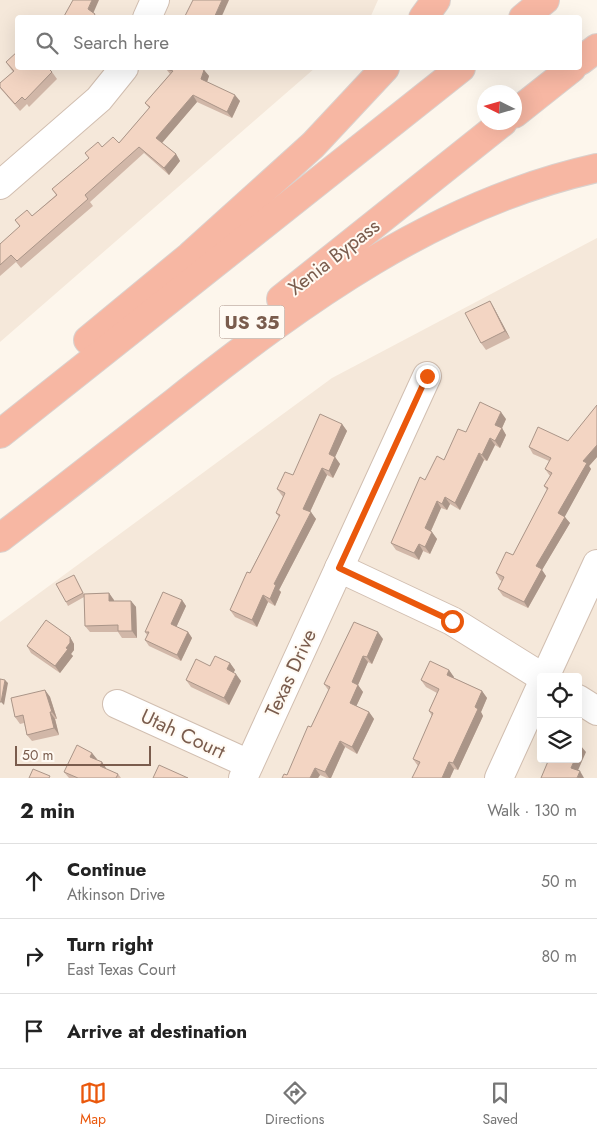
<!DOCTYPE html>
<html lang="en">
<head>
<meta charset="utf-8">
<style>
  body { margin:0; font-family:Jost,sans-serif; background:#f2f2f2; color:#222 }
  .controls { position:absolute; right:15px; bottom:15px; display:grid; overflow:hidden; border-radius:5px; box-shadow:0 5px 20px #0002 }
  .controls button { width:45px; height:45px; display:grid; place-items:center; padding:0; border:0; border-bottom:1px solid #e0e0e0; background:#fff; color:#222; font:25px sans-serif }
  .compass { position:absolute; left:477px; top:85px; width:45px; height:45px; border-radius:50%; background:#fff; box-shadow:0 5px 20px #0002; rotate:275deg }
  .scale { position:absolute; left:15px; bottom:12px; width:136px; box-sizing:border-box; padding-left:5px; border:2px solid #7a5c4d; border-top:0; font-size:14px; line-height:18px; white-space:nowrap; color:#7a5c4d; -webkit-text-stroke:4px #fffaf3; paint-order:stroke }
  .stop { position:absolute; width:15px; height:15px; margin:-11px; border:4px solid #ea580c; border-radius:50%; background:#fff }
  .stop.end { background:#ea580c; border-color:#fff; box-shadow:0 1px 5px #0008 }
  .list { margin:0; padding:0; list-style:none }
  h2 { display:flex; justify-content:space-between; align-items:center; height:65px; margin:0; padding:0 20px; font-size:21px }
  h2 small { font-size:16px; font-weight:400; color:#767676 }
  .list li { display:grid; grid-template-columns:32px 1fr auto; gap:15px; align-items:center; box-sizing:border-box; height:75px; padding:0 20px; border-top:1px solid #e0e0e0 }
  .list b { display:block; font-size:19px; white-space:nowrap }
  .list p { margin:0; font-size:16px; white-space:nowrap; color:#767676 }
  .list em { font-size:16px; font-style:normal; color:#767676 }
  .icon { flex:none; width:28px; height:28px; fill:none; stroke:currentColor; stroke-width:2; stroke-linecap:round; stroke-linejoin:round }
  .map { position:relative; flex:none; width:597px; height:778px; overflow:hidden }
  .search { position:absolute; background:#fff; box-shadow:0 5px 20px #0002; left:15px; right:15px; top:15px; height:55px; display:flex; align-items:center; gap:12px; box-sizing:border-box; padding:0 18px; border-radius:5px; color:#767676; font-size:19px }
  .sheet { height:290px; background:#fff }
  nav { display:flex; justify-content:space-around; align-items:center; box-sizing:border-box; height:70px; border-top:1px solid #e0e0e0; background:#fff; font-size:14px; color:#767676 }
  nav a { display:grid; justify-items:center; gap:2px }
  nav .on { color:#ea580c }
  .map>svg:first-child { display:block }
  .residential { fill:#f5e8da; fill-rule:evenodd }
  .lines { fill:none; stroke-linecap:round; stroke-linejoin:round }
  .minor-casing { stroke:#d1beb0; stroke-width:30 }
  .highway-casing { stroke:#dad1cd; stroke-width:30 }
  .minor { stroke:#fff; stroke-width:28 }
  .highway { stroke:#f7b7a3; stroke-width:28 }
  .wall { fill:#d1b7a8 }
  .shaded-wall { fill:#aa9588 }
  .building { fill:#f3d5c3; stroke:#aa9588 }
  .route { stroke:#ea580c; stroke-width:6 }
  .labels { text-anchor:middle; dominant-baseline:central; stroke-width:4; stroke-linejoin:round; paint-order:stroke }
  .shield { fill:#fffaf3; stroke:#a28b7f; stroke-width:1 }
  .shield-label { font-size:19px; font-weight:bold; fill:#7a5c4d }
  .street-label { font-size:20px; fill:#7a5c4d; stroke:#fffaf3 }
</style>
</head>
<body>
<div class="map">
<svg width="597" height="778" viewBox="0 0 597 778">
  <rect width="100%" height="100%" fill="#fdf6ec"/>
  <!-- residential -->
  <g class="residential">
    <polygon points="0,0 378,0 370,18 18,18 18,68 315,68 0,342"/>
    <path d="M597,238V778H0V622L332,378ZM541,677H578V759H541Z"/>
  </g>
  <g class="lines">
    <!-- minor casing -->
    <g class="minor-casing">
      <g id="minor">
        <polyline points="147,18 155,0"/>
        <polyline points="0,185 99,99 124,68"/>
        <polyline points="339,568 452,621 542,677"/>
        <polyline points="545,677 597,564"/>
        <polyline points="578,699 597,711"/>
        <polyline points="117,704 249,764"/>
        <polyline points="243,778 427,376"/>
        <polyline points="499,778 541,686"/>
      </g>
    </g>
    <!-- highway casing -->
    <g class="highway-casing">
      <g id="highway">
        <polyline points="423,18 436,0"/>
        <polyline points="523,18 545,0"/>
        <polyline points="580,61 597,48"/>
        <polyline points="514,114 572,68"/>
        <polyline points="281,299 503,122"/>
        <polyline points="88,340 190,256 313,145 385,68"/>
        <polyline points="0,434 461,68"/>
        <path d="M0,538C59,493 117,447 175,402C303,301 435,204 597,168"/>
      </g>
    </g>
    <!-- minor -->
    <use href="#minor" class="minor"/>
    <!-- highway -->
    <use href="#highway" class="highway"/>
  </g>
  <!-- wall -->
  <g class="wall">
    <polygon points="6,62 52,72 57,79 29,107 27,104 20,111 0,88 0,83 13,72"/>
    <polygon points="166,69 203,69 209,76 207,82 240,101 232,118 197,102 162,143 176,154 180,161 169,175 144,153 90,202 93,206 21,268 16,262 0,276 0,244 20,227 15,220 32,216 56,195 52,189 89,158 85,153 102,147 119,143 149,108 145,103 170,74"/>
    <polygon points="490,301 494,308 510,338 486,350 481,343"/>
    <polygon points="597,405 597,457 589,466 591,469 564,517 570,523 542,570 546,576 528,608 503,596 498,589 502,581 500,580 496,573 513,555 547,490 544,486 550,476 545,469 549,461 533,454 529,447 568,441"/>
    <polygon points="506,419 502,428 506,435 500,448 495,445 487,461 484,460 460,510 450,504 447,510 441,508 431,531 437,539 430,554 423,551 419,560 396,550 391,543 425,480 444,460 466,432"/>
    <polygon points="342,424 347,431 335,457 340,464 333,478 327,475 310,512 316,519 279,590 281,592 275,606 268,602 257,627 235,617 230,610 279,517 276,513 283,497 277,489 293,475"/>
    <polygon points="76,579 84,594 109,593 114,601 131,601 136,607 137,638 122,638 118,632 90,632 85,626 84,597 68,606 66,602"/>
    <polygon points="182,600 186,606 176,627 188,632 192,638 181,661 149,646 145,640 147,635 145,632"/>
    <polygon points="70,637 74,644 74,650 71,654 73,656 60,673 31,653 27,646"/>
    <polygon points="383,639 372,664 368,662 358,685 363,692 356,706 369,712 374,719 357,754 345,747 331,778 327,778 320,775 318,778 282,778 287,775 329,691 324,684"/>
    <polygon points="230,663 235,670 233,673 241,681 229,705 191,687 186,680 210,666"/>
    <polygon points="449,670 454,678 482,691 487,698 481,712 483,716 458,770 454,769 450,778 412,778 418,766 413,759 432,716 429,711 437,693 426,687 421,680"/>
    <polygon points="45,690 50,697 57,719 55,719 59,735 32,741 27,735 24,723 20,724 15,717"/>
    <polygon points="92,753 96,759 102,762 106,769 118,774 121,778 69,778 64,772"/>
  </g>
  <!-- shaded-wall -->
  <g class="shaded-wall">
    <polygon points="92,0 99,0 92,16 88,9"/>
    <polygon points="222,0 229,0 221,18 214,18"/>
    <polygon points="204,70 209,76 206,85 201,79"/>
    <polygon points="193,95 197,102 161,144 156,138"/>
    <polygon points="235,95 240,101 232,118 227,112"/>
    <polygon points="176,154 180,161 169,175 164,168"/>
    <polygon points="490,301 494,308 510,338 505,331"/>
    <polygon points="501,412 506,419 502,428 506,435 500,448 495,441 495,425"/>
    <polygon points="342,424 347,431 335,457 340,464 333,478 329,471 329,454"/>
    <polygon points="490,438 495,445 487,461 482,455"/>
    <polygon points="597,445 597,457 589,466 591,469 563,520 558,513 583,461"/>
    <polygon points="479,453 484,460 460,510 455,503"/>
    <polygon points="322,468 327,475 308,516 303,509"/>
    <polygon points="445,497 450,504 447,510 442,504"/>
    <polygon points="437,501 441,508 429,535 425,528"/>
    <polygon points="311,512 316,519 279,590 281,592 275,606 270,599 274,584"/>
    <polygon points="565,517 570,523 542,570 546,576 528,608 524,602 536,566"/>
    <polygon points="432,532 437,539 430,554 425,547"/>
    <polygon points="419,544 423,551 419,560 414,553"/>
    <polygon points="109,593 114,600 114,608 109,601"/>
    <polygon points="263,595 268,602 257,627 252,620"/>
    <polygon points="182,600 186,606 175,630 171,624"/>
    <polygon points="131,601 136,607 137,638 132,631"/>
    <polygon points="188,632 192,638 181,661 177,655"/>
    <polygon points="378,632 383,639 372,664 367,657"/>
    <polygon points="70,637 74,644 74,650 71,654 73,656 60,673 55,666 66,648"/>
    <polygon points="363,656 368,662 358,685 363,692 355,709 350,703 352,682"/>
    <polygon points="230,663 235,670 232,676 227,669"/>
    <polygon points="449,670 454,677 452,682 447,675"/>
    <polygon points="236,674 241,681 229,705 224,698"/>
    <polygon points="5,680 8,683 4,705 1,702"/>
    <polygon points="45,690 50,697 57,719 52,712"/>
    <polygon points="482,691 487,698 481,712 483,716 458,770 453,763 475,707"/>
    <polygon points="50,712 55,719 59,735 54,728"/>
    <polygon points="369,712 374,719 357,754 352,747"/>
    <polygon points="340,741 345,747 331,778 329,778 325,772"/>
    <polygon points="581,746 586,752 576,775 571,768 575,759 578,759 578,752"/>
    <polygon points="92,753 97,759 95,763 90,757"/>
    <polygon points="102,762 106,768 105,772 100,766"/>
    <polygon points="449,762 454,769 450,778 442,778"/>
    <polygon points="315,768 320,775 318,778 310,778"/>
    <polygon points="580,771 584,778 577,778"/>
  </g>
  <!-- building -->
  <g class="building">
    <polygon points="73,0 92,0 88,9 95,14 93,18 63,18"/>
    <polygon points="193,0 222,0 214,18 184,18"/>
    <polygon points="18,51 18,68 48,68 52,72 25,100 22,97 15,104 0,87 0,83 14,71 6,62"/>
    <polygon points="167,68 199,68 204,70 201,79 235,95 227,112 193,95 156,138 176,154 164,168 139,147 85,195 88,199 17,261 11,255 0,265 0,244 20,226 15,220 27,210 32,216 57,195 52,189 89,158 85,153 98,142 102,147 113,137 119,143 150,107 145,103 173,71 166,69"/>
    <polygon points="490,301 505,331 481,343 465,313"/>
    <polygon points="480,402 501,412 495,425 502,428 495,441 490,438 482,455 479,453 455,503 445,497 442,504 437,501 425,528 432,532 425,547 419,544 414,553 391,543 420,477 425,480 437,456 444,460 458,429 466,432"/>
    <polygon points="597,405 597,445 583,461 587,463 558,513 565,517 536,566 542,569 524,602 498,589 504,577 496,573 506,552 513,555 548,488 544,486 552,473 545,469 551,458 529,447 538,427 568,441"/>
    <polygon points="320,414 342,424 329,454 335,457 329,471 322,468 303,509 311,512 274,584 276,585 270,599 263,595 252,620 230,610 247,572 250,573 280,515 276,513 285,493 277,489 285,472 293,475"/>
    <polygon points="74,575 83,593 66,602 56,584"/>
    <polygon points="163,592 182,600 171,624 188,632 177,655 145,640 149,632 145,632"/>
    <polygon points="109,593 109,601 131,601 132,631 118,631 118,625 85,626 84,594"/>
    <polygon points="46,620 70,637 70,643 66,648 68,649 55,666 27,646"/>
    <polygon points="354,622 378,632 367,657 363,656 352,682 358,685 350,703 369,712 352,747 340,741 325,772 315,768 310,778 282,778 284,774 287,775 308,726 311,727 330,687 324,684"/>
    <polygon points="215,656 230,663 227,669 236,674 224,698 186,680 196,659 210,666"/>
    <polygon points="430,661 449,670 447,675 482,691 475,707 478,709 453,763 449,762 442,778 412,778 420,762 413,759 433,713 429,711 439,689 421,680"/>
    <polygon points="0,679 5,680 1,702 0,702"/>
    <polygon points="45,690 52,712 50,712 54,728 27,735 23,715 15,717 11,698"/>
    <polygon points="578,744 581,746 578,752"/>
    <polygon points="77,745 92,753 90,757 102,762 100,766 118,774 116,778 78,778 64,772"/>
    <polygon points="549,759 575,759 571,768 580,771 577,778 541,778"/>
    <polygon points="159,765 188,778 153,778"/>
    <polygon points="33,769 50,776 49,778 29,778"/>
  </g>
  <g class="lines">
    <!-- route -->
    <polyline class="route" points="427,376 339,568 452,621"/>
  </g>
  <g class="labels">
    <!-- shield labels -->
    <rect class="shield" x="219.5" y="305.5" width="65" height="33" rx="4"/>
    <g class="shield-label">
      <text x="252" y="322">US 35</text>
    </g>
    <!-- street labels -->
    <g class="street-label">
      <text transform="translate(334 257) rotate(-38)">Xenia Bypass</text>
      <text transform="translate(291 673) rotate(-65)">Texas Drive</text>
      <text transform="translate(183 734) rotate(25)">Utah Court</text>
    </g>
  </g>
</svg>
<div class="controls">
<button><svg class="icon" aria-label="locate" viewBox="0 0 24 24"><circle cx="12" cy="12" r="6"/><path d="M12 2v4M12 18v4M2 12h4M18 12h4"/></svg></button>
<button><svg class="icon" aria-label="layers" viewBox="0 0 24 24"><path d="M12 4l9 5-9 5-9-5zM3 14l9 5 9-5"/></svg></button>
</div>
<svg class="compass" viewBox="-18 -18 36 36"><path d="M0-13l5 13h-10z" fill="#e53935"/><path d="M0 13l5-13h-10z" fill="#767676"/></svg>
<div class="scale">50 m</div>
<div class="stop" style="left:452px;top:621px"></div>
<div class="stop end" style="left:427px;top:376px"></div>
<div class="search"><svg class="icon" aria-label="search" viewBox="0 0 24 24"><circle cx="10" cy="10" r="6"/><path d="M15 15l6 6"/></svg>Search here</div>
</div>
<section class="sheet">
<h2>2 min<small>Walk · 130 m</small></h2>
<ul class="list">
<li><svg class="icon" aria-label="ahead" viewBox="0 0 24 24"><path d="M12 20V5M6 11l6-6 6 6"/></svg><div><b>Continue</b><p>Atkinson Drive</p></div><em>50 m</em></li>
<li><svg class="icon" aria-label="right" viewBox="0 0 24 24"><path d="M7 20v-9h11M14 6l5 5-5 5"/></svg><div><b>Turn right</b><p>East Texas Court</p></div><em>80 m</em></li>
<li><svg class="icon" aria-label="arrive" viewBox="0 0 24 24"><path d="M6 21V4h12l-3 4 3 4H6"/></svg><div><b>Arrive at destination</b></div></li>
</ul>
</section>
<nav>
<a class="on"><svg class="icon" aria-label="map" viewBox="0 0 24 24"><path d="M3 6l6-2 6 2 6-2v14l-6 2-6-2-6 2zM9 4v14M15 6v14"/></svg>Map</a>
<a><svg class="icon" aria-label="directions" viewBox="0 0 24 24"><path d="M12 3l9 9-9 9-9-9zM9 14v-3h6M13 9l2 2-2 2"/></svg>Directions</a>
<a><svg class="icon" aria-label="saved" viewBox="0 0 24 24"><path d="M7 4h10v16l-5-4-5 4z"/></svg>Saved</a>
</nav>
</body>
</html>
